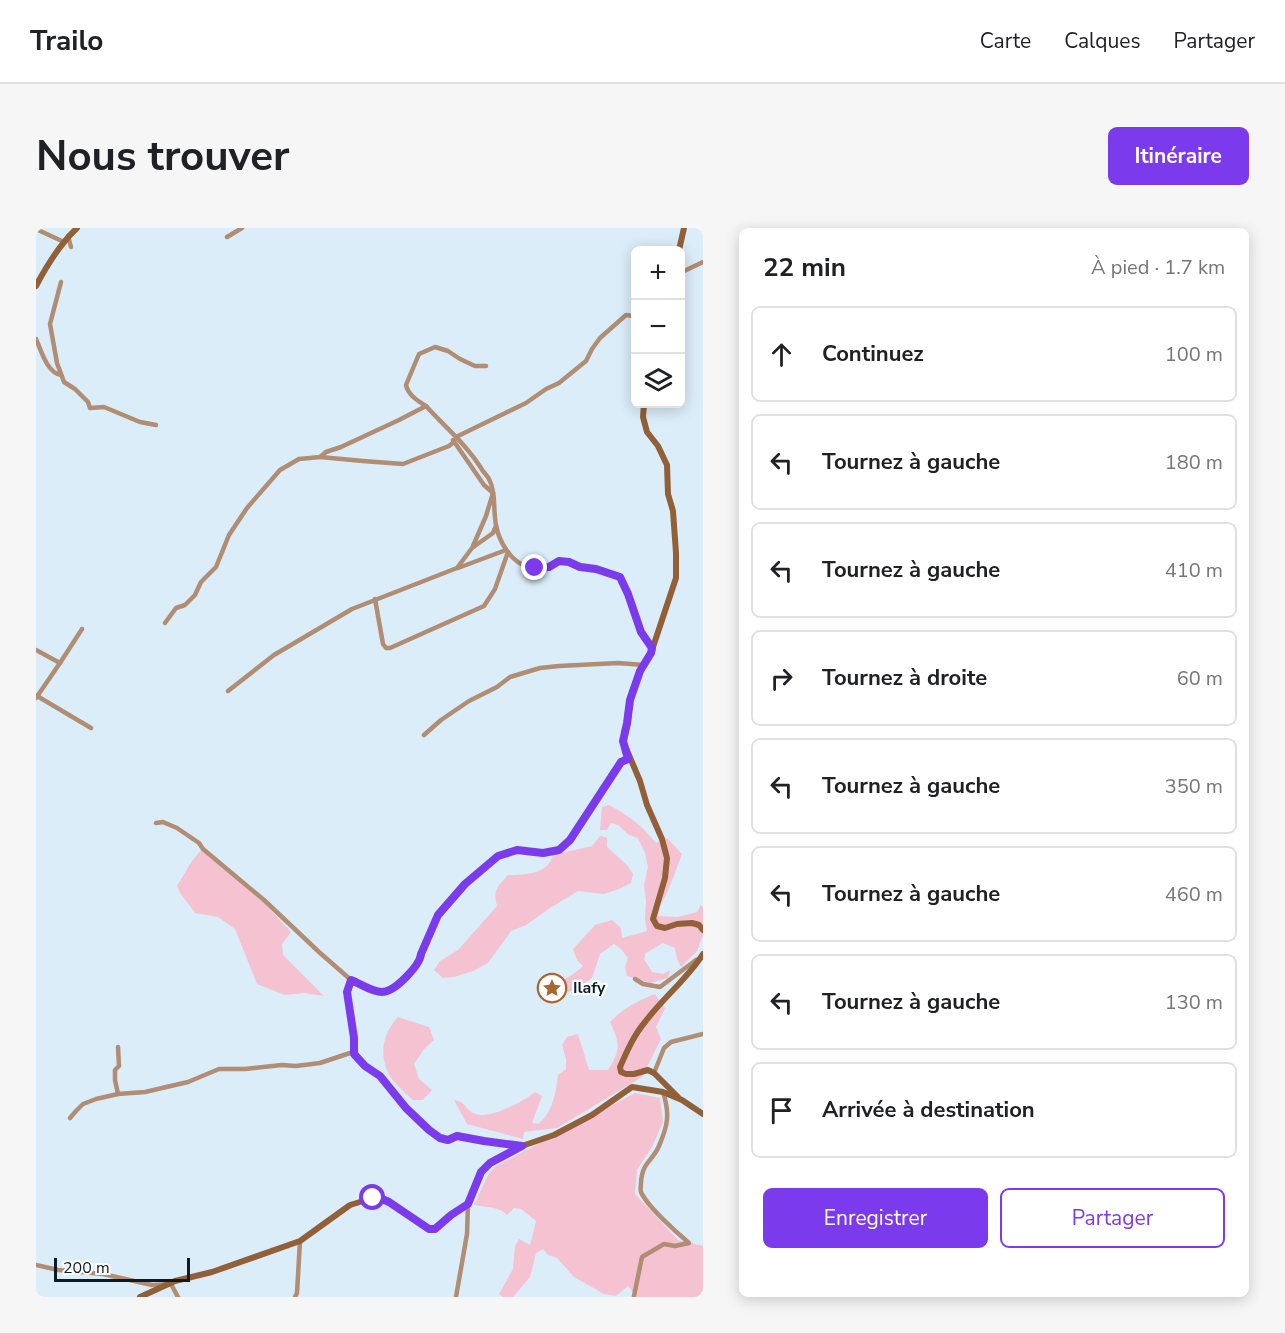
<!DOCTYPE html>
<html lang="fr">
<head>
<meta charset="utf-8">
<style>
  body { margin:0; font-family:"Nunito Sans",sans-serif; background:#f6f6f6; color:#202124 }
  .controls { position:absolute; right:18px; top:18px; display:grid; overflow:hidden; border-radius:9px; box-shadow:0 3px 15px #0003 }
  .controls button { width:54px; height:54px; display:grid; place-items:center; padding:0; border:0; border-bottom:2px solid #e0e0e0; background:#fff; color:#202124; font:30px sans-serif }
  .scale { position:absolute; left:18px; bottom:15px; width:136px; box-sizing:border-box; padding-left:6px; border:3px solid #0b1c27; border-top:0; font-size:16px; line-height:21px; white-space:nowrap; color:#0b1c27; -webkit-text-stroke:4px #fff; paint-order:stroke }
  .stop { position:absolute; width:18px; height:18px; margin:-14px; border:4px solid #7c3aed; border-radius:50%; background:#fff }
  .stop.end { background:#7c3aed; border-color:#fff; box-shadow:0 2px 6px #0008 }
  .list { margin:0; padding:0; list-style:none }
  h2 { display:flex; justify-content:space-between; align-items:center; height:78px; margin:0; padding:0 24px; font-size:26px }
  h2 small { font-size:20px; font-weight:400; color:#757577 }
  .list li { display:grid; grid-template-columns:39px 1fr auto; gap:18px; align-items:center; box-sizing:border-box; height:96px; margin:0 12px 12px; padding:0 12px; border:2px solid #e0e0e0; border-radius:9px }
  .list b { display:block; font-size:22px; white-space:nowrap }
  .list em { font-size:20px; font-style:normal; color:#757577 }
  .actions { display:flex; gap:12px; padding:18px 24px }
  .actions a { flex:1; padding:14px 0; border:2px solid #7c3aed; border-radius:9px; text-align:center; font-size:21px; color:#7c3aed }
  .actions .main { background:#7c3aed; color:#fff }
  .icon { flex:none; width:33px; height:33px; fill:none; stroke:currentColor; stroke-width:2; stroke-linecap:round; stroke-linejoin:round }
  .map { position:relative; flex:none; width:667px; height:1069px; overflow:hidden; border-radius:9px }
  header { display:flex; align-items:center; gap:36px; box-sizing:border-box; height:84px; padding:0 30px; background:#fff; border-bottom:2px solid #e0e0e0 }
  header strong { font-size:28px }
  nav { display:flex; gap:33px; margin-inline-start:auto; font-size:21px }
  .intro { display:flex; align-items:center; justify-content:space-between; box-sizing:border-box; height:144px; padding:0 36px }
  h1 { margin:0; font-size:42px }
  .button { padding:15px 27px; border-radius:9px; background:#7c3aed; color:#fff; font-size:21px; font-weight:700 }
  main { display:flex; gap:36px; padding:0 36px }
  aside { flex:1; background:#fff; border-radius:9px; box-shadow:0 3px 15px #0003 }
  .map>svg:first-child { display:block }
  .green { fill:#f5c2d2 }
  .lines { fill:none; stroke-linecap:round; stroke-linejoin:round }
  .street { stroke:#b08d73; stroke-width:4.5 }
  .secondary { stroke:#926038; stroke-width:6 }
  .route { stroke:#7c3aed; stroke-width:8 }
  .labels { text-anchor:middle; dominant-baseline:central; stroke-width:4.5; stroke-linejoin:round; paint-order:stroke }
  .poi-label { font-size:16px; font-weight:bold; fill:#0b1c27; stroke:#fff; text-anchor:start }
</style>
</head>
<body>
<header>
<strong>Trailo</strong>
<nav><a>Carte</a><a>Calques</a><a>Partager</a></nav>
</header>
<div class="intro"><h1>Nous trouver</h1><a class="button">Itinéraire</a></div>
<main>
<div class="map">
<svg width="667" height="1069" viewBox="0 0 667 1069">
  <rect width="100%" height="100%" fill="#dbedf9"/>
  <!-- green -->
  <g class="green">
    <path d="M573,577C595,589 604,596 620,615L631,610L646,626L632,663L624,678L622,688L642,689L661,684L665,677L667,679V707L661,723L645,739L641,731L639,720L627,715L610,725L608,731L616,744L627,746L634,742L632,750L614,755L591,748L589,739L592,730L585,721L578,716L564,726L556,750L539,762L515,769L504,768V762C521,756 534,750 547,738L541,732L537,721L559,697L576,692L585,700L586,710L611,703L609,691L610,673L608,657L612,639L609,625L602,610L593,607L582,597L575,595L571,602H564L566,579Z"/>
    <path d="M564,608L571,610V619L591,637L597,646L595,655L583,661L568,666L542,663L514,680L490,697L475,703L452,735L437,743L418,749L407,750L398,742L404,733L422,722L461,678C457,662 461,659 472,647C490,647 512,646 517,627L556,618Z"/>
    <path d="M166,621L229,676L255,704L246,716L247,727L288,768L268,765L249,767L221,756L199,701L182,689L159,685C153,675 145,669 141,658L156,633Z"/>
    <path d="M619,766L629,780L620,799L625,811L606,849L521,900L488,904L487,911L431,896L418,872C431,874 428,880 437,885C452,893 487,874 499,864L506,868L496,895L502,896C517,885 520,863 522,847L530,841V831L526,817L531,809L542,806L553,842H572C585,821 584,816 574,794C587,780 602,773 619,766Z"/>
    <path d="M362,789L393,799L398,812L388,821L378,836L383,851L396,862L387,872H377C371,867 365,861 359,855C342,834 344,808 362,789Z"/>
    <path d="M599,865L624,870L627,894L616,919L601,942L599,966L642,1012L667,1018V1069H601L592,1058L580,1068L568,1066L538,1049L521,1030L512,1027L507,1021L500,1025L494,1049L477,1069H467L463,1066L477,1041L479,1018L483,1011L494,1017L500,993L485,981L478,980L471,987C463,978 449,979 438,977L452,947L460,938Z"/>
  </g>
  <g class="lines">
    <!-- street -->
    <g class="street">
      <polyline points="0,1 28,14"/>
      <polyline points="32,8 35,19"/>
      <polyline points="191,9 206,0"/>
      <polyline points="644,45 667,34"/>
      <polyline points="25,54 14,96 21,135 28,154 39,161 52,174 54,180 68,179 104,194 120,197"/>
      <path d="M0,111C5,122 11,145 25,147"/>
      <path d="M390,178C382,173 372,167 370,157L383,126L399,119L412,123L424,131L439,138H450"/>
      <polyline points="420,209 490,175 510,161 523,155 550,133 556,121 564,110 590,87 597,88 600,86"/>
      <polyline points="417,212 448,257 457,265 450,288 437,318"/>
      <polyline points="284,229 327,233 367,236 413,218 418,214"/>
      <polyline points="422,340 470,322"/>
      <polyline points="339,371 347,416 350,420 354,420 448,378 459,361 472,324"/>
      <path d="M129,395L140,380L149,377L159,367L165,354L180,339L193,307L211,280L244,242L263,231L284,229L290,224L305,219L363,192L390,178C408,198 430,216 445,240C447,244 451,247 453,251C460,264 457,282 460,297C463,314 475,334 492,339C503,342 514,339 523,333C531,334 538,337 546,339C560,342 572,344 584,349L592,366L605,404L616,420"/>
      <polyline points="0,422 24,435 46,401"/>
      <polyline points="192,463 238,427 316,381 421,340 436,320 457,305 460,298"/>
      <polyline points="1,468 55,500"/>
      <polyline points="0,470 24,435"/>
      <polyline points="388,507 405,492 433,473 461,459 474,449 504,440 523,438 582,435 608,437"/>
      <polyline points="120,595 127,594 141,600 163,615 167,621 228,672 283,724 315,752 324,756 335,761 348,764 356,761 369,749 384,732 385,726 402,686 429,656 462,628 481,622 507,625 523,622 534,612 585,534 592,531 591,526"/>
      <polyline points="599,751 607,756 624,759 660,732"/>
      <polyline points="315,752 311,764 318,810 318,826"/>
      <polyline points="618,845 628,820 635,814 667,806"/>
      <polyline points="82,866 79,852 79,842 83,838 82,819"/>
      <polyline points="34,890 40,883 47,876 60,871 82,866 109,864 152,854 183,841 209,841 246,837 260,838 284,835 314,825 318,826 329,838 344,848 370,880 393,902 404,910 412,912 421,907 448,913 483,918"/>
      <polyline points="0,1037 22,1042 67,1046 116,1057 135,1056 142,1069"/>
      <path d="M598,1068L606,1029L628,1016L639,1018L653,1015C640,1004 611,978 605,964C604,961 605,957 605,955C606,934 616,934 623,918C632,897 634,886 627,864"/>
      <polyline points="259,1069 261,1065 264,1013"/>
      <polyline points="420,1069 431,1006 432,976"/>
    </g>
    <!-- secondary -->
    <g class="secondary">
      <polyline points="643,22 648,0"/>
      <path d="M0,58C11,37 23,17 41,0"/>
      <polyline points="608,176 607,189 611,204 622,218 631,237 632,266 637,283 640,325 640,350 615,425 604,443 594,472 592,495 587,513 604,553 611,577 626,611 631,630 629,650 617,691 621,698 629,700 641,696 656,695 663,697 667,702"/>
      <path d="M642,869L618,845L612,842L598,846H590L585,844L584,839C591,823 598,807 609,794C627,770 651,751 667,726"/>
      <polyline points="104,1069 139,1053 176,1044 264,1013 314,977 337,970 346,971 353,974 393,1001 399,1001 415,987 432,976 445,944 454,935 486,918 518,907 556,887 596,859 627,864 646,872 667,886"/>
    </g>
  </g>
  <g class="lines">
    <!-- route -->
    <path class="route" d="M337,970L346,971L353,974L393,1001H399L415,987L432,976L445,944L454,935L486,918L448,913L421,908L412,912L404,910L393,902L370,880L344,848L329,838L318,826V810L311,764L315,752C325,756 336,764 346,764C359,764 384,737 385,726L402,687L429,656L462,628L481,622L507,625L523,622L534,612L585,534L592,531L587,513L591,495L594,472L604,443L615,425L616,420L605,404L592,366L584,349L560,341L544,339L533,334L523,333L513,339L499,340"/>
  </g>
  <!-- icons -->
  <defs>
    <g id="sight-ring" transform="scale(1.5)"><circle r="9.5" fill="#fff" stroke="#a86731" stroke-width="1.5"/><path d="M0-6L1.8-2.2L6-1.7L2.9 1.2L3.7 5.4L0 3.3L-3.7 5.4L-2.9 1.2L-6-1.7L-1.8-2.2Z" fill="#a86731"/></g>
  </defs>
  <g fill-rule="evenodd">
    <use href="#sight-ring" x="516" y="760"/>
  </g>
  <g class="labels">
    <!-- poi labels -->
    <g class="poi-label">
      <text x="537" y="760">Ilafy</text>
    </g>
  </g>
</svg>
<div class="controls">
<button>+</button>
<button>−</button>
<button><svg class="icon" aria-label="layers" viewBox="0 0 24 24"><path d="M12 4l9 5-9 5-9-5zM3 14l9 5 9-5"/></svg></button>
</div>
<div class="scale">200 m</div>
<div class="stop" style="left:337px;top:970px"></div>
<div class="stop end" style="left:499px;top:340px"></div>
</div>
<aside>
<h2>22 min<small>À pied · 1.7 km</small></h2>
<ul class="list">
<li><svg class="icon" aria-label="ahead" viewBox="0 0 24 24"><path d="M12 20V5M6 11l6-6 6 6"/></svg><div><b>Continuez</b></div><em>100 m</em></li>
<li><svg class="icon" aria-label="left" viewBox="0 0 24 24"><path d="M17 20v-9H6M10 6l-5 5 5 5"/></svg><div><b>Tournez à gauche</b></div><em>180 m</em></li>
<li><svg class="icon" aria-label="left" viewBox="0 0 24 24"><path d="M17 20v-9H6M10 6l-5 5 5 5"/></svg><div><b>Tournez à gauche</b></div><em>410 m</em></li>
<li><svg class="icon" aria-label="right" viewBox="0 0 24 24"><path d="M7 20v-9h11M14 6l5 5-5 5"/></svg><div><b>Tournez à droite</b></div><em>60 m</em></li>
<li><svg class="icon" aria-label="left" viewBox="0 0 24 24"><path d="M17 20v-9H6M10 6l-5 5 5 5"/></svg><div><b>Tournez à gauche</b></div><em>350 m</em></li>
<li><svg class="icon" aria-label="left" viewBox="0 0 24 24"><path d="M17 20v-9H6M10 6l-5 5 5 5"/></svg><div><b>Tournez à gauche</b></div><em>460 m</em></li>
<li><svg class="icon" aria-label="left" viewBox="0 0 24 24"><path d="M17 20v-9H6M10 6l-5 5 5 5"/></svg><div><b>Tournez à gauche</b></div><em>130 m</em></li>
<li><svg class="icon" aria-label="arrive" viewBox="0 0 24 24"><path d="M6 21V4h12l-3 4 3 4H6"/></svg><div><b>Arrivée à destination</b></div></li>
</ul>
<div class="actions"><a class="main">Enregistrer</a><a>Partager</a></div>
</aside>
</main>
</body>
</html>
